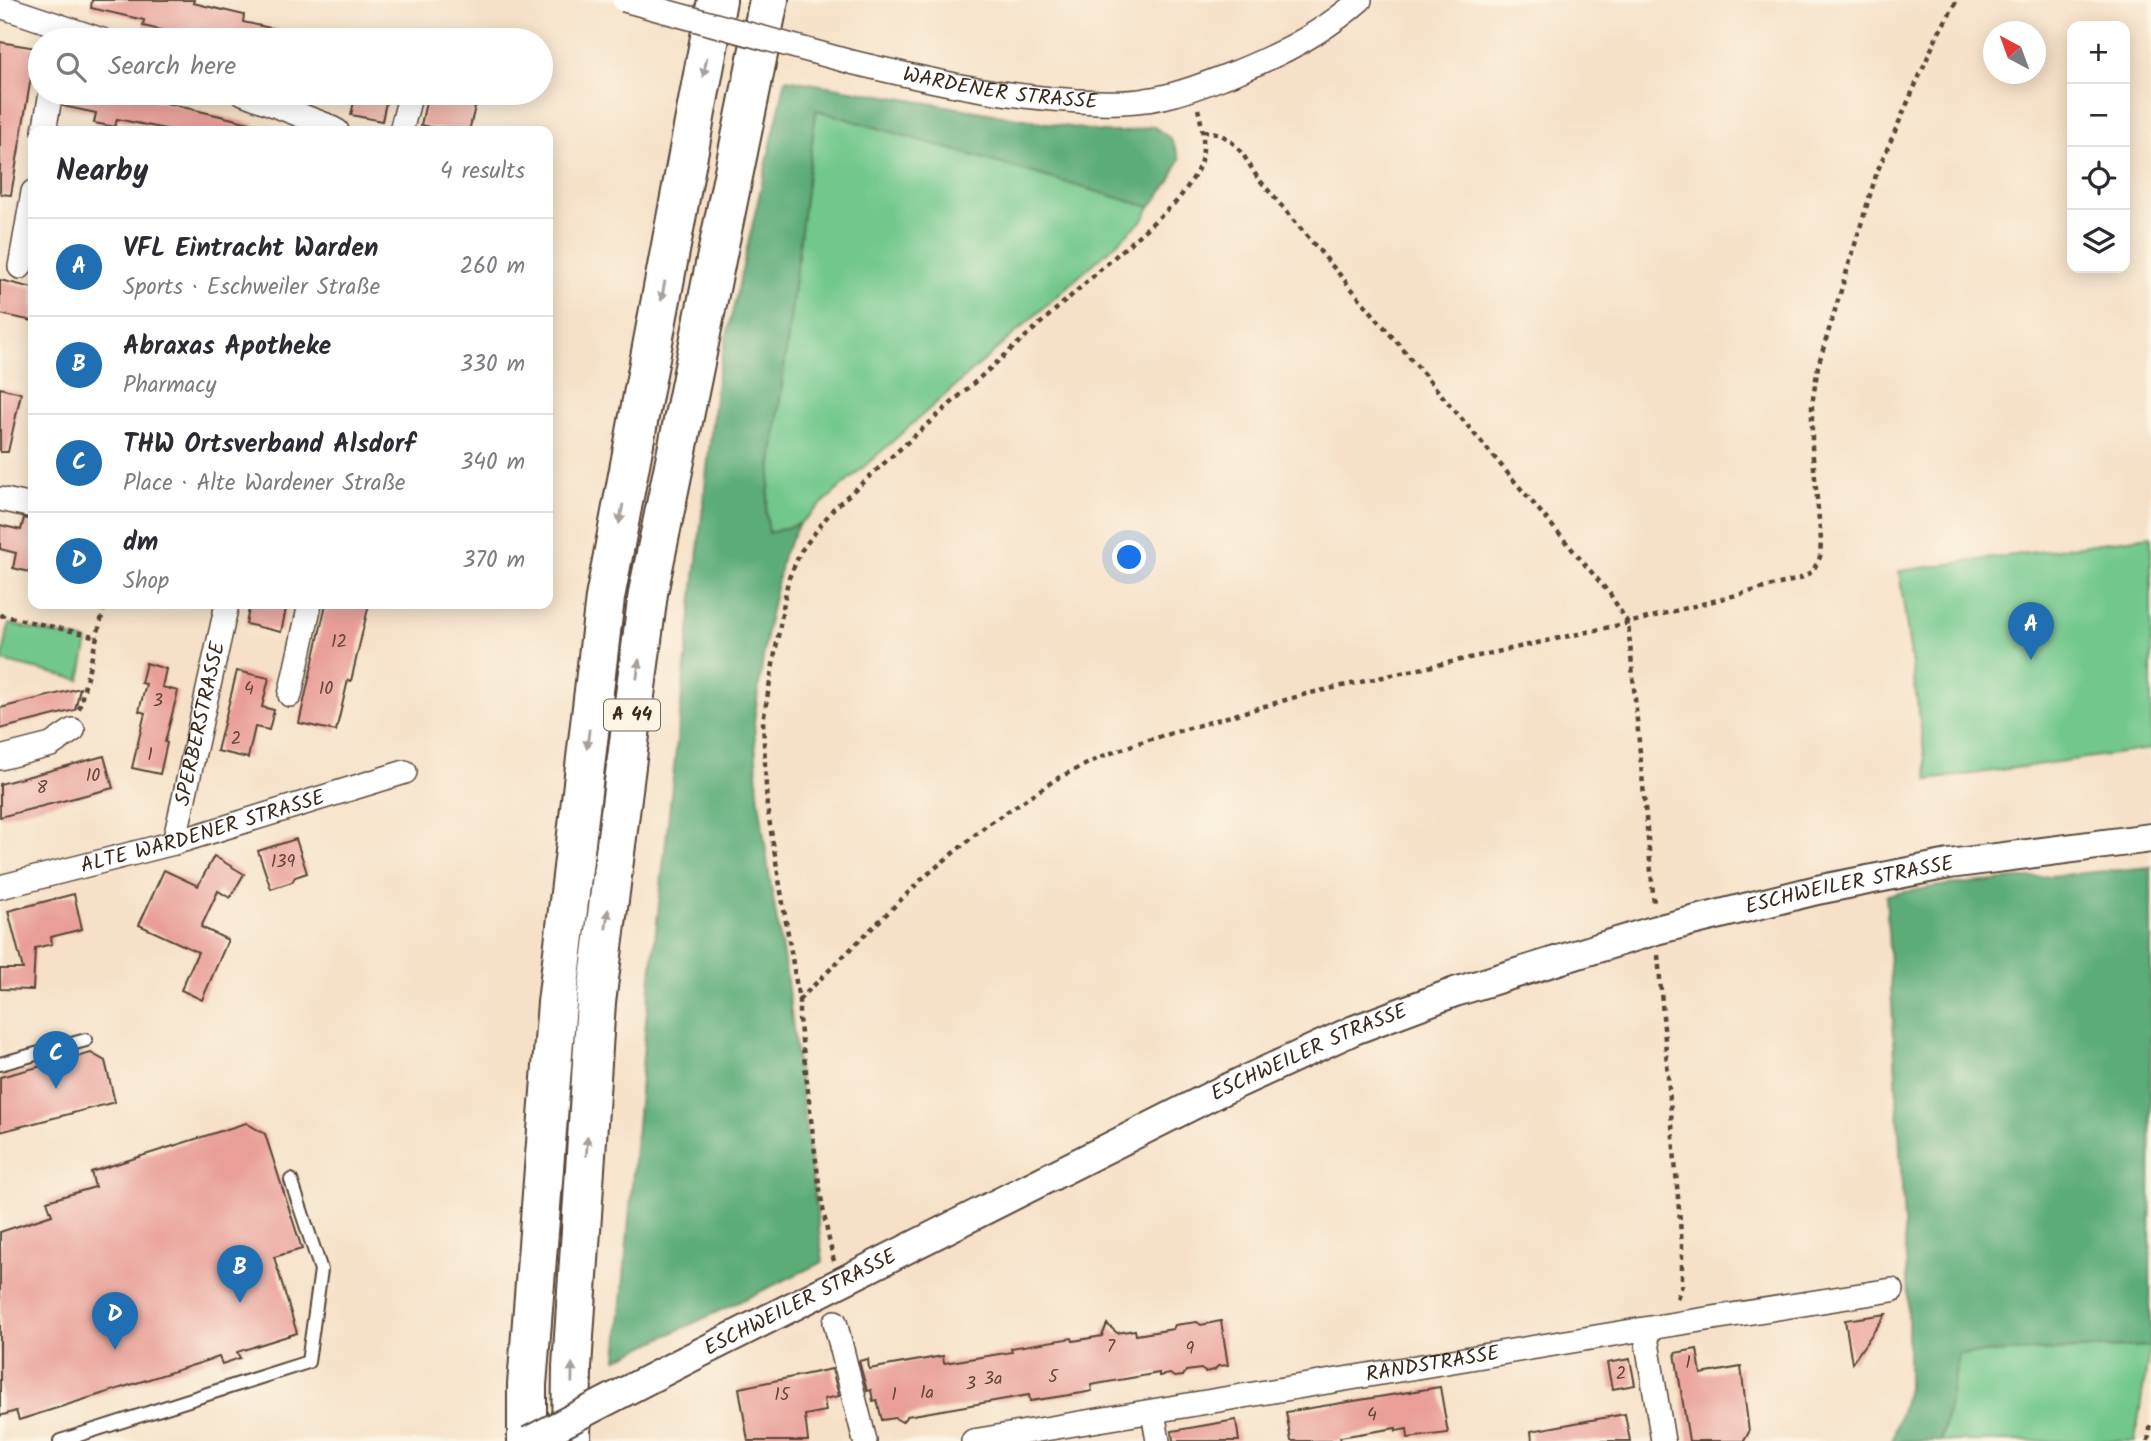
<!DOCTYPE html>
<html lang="en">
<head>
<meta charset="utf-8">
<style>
  body { margin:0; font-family:Kalam,sans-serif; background:#f7f7f7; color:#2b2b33 }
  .controls { position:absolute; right:21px; top:21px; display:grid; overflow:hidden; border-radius:14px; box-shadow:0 4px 18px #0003 }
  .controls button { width:63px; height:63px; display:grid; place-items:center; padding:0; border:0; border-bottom:2px solid #e1e1e2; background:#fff; color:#2b2b33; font:35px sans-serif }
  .compass { position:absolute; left:1983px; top:21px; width:63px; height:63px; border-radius:50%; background:#fff; box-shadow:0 4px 18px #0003; rotate:319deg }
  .you { position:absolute; left:1130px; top:558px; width:24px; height:24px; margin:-18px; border:5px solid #fff; border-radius:50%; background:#1a73e8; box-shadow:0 0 0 10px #1a73e833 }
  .badge { display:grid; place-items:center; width:46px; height:46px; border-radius:50%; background:#1f6fb2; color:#fff; font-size:23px; font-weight:700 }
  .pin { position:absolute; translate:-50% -58px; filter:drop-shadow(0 2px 4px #0008) }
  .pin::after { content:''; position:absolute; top:37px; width:24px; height:21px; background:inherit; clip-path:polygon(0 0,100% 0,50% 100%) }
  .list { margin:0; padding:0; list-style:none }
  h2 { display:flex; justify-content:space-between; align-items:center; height:91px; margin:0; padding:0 28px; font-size:30px }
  h2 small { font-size:23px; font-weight:400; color:#7c7c81 }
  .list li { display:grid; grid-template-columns:46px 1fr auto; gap:21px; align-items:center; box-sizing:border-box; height:98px; padding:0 28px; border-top:2px solid #e1e1e2 }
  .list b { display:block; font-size:26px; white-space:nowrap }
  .list p { margin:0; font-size:23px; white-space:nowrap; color:#7c7c81 }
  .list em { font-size:23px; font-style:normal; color:#7c7c81 }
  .icon { flex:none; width:38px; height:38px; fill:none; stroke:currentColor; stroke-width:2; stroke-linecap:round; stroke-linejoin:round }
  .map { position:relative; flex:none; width:2151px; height:1441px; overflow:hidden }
  .search { position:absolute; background:#fff; box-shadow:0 4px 18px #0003; left:28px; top:28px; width:525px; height:77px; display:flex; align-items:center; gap:18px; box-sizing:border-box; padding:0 24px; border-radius:38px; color:#7c7c81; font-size:26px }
  .panel { position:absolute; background:#fff; box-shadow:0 4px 18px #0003; left:28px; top:126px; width:525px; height:483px; border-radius:14px }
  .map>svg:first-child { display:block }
  .green { fill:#71c78c; stroke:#567855; stroke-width:2 }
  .forest { fill:#5cac78; stroke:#4c6b4b; stroke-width:2 }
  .building { fill:#e99f98 }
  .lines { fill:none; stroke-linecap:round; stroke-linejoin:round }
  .service-casing { stroke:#574538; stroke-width:16 }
  .minor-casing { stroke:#574538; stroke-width:26 }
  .tertiary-casing { stroke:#574538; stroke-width:32 }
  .motorway-casing { stroke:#574538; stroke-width:42 }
  .path { stroke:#574538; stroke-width:4.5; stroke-dasharray:5 5; stroke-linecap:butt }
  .service { stroke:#fff; stroke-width:12 }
  .minor { stroke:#fff; stroke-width:23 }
  .tertiary { stroke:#fff; stroke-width:28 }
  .motorway { stroke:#fff; stroke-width:38 }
  .minor-bridge-casing { stroke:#574538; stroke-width:26; stroke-linecap:butt }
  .tertiary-bridge-casing { stroke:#574538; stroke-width:32; stroke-linecap:butt }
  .minor-bridge { stroke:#fff; stroke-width:23 }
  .tertiary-bridge { stroke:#fff; stroke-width:28 }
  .oneway { fill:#a79f9a }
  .labels { text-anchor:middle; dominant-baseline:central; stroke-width:6; stroke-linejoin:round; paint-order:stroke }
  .number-label { font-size:18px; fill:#66473c }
  .shield { fill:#fcf5e5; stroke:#75675a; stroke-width:2 }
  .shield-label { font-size:19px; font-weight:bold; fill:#3b2a1e }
  .street-label { font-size:21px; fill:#3b2a1e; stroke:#fcf5e5 }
</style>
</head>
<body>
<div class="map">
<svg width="2151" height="1441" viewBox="0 0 2151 1441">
  <rect width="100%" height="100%" fill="#fcf5e5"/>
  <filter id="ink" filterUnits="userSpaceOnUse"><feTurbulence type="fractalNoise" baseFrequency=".0143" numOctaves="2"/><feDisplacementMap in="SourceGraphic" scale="14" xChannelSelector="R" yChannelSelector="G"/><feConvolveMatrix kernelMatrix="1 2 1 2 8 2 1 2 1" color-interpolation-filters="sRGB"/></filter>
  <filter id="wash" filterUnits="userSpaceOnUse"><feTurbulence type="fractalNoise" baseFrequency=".00686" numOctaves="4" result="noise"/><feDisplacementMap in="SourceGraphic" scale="28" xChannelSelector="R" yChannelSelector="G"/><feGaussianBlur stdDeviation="1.57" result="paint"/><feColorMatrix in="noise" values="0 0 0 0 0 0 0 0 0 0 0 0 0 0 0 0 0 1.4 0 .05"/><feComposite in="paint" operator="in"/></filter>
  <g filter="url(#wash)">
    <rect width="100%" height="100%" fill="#f6e1c8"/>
    <!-- green -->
    <g class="green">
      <polygon points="816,110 1150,207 1144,219 799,524 769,533 766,512"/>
      <polygon points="2151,536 2151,749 1928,780 1899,571"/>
      <polygon points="9,624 88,641 80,680 2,661"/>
      <polygon points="2150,1346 2135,1441 1941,1441 1958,1354"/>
    </g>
    <!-- forest -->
    <g class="forest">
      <polygon points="786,79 1100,132 1124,132 1153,126 1171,139 1180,159 1169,183 1150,207 816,110 766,512 769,533 799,524 783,555 768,624 754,721 758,792 769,874 786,974 823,1262 617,1359 646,1021 717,379"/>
      <polygon points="2151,867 2150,1346 1959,1354 1941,1441 1892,1441 1908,1388 1908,1296 1886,895 1947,885"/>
    </g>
    <g id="blocks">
      <!-- building -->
      <g class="building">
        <polygon points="92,0 194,0 193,3 244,15 243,22 289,32 288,40 195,40 196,38 143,26 144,20 91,8"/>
        <polygon points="0,42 36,48 11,195 0,194"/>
        <polygon points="65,93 153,93 153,100 254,124 253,131 175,131 117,119 115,127 94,123 96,113 63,106"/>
        <polygon points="356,93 388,93 382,121 351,115"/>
        <polygon points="428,93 476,103 469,131 448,131 421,125"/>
        <polygon points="0,280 33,288 33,321 0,314"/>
        <polygon points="0,388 21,393 8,452 0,452"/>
        <polygon points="24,518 33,520 33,573 13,568 16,553 0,549 0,525 21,530"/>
        <polygon points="250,604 287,604 281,632 246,624"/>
        <polygon points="326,604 369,604 351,681 348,680 336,731 299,723"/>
        <polygon points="146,663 166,669 162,687 178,691 165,742 167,743 160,774 132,768 145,713 139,711 146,684 141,683"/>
        <polygon points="237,671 269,678 262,707 274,710 269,730 255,727 248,758 217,751"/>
        <polygon points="80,688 75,710 0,729 0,708"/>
        <polygon points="104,756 113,788 0,817 0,784"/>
        <polygon points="296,839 307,873 295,877 292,882 271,889 258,851"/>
        <polygon points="214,856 244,874 230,898 218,891 201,927 228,940 202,1000 181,990 198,952 139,925 164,870 198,886"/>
        <polygon points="74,894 82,929 51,937 52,944 35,948 33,990 0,989 0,969 23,969 8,911"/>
        <polygon points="91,1053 105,1061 115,1102 0,1132 0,1077"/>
        <polygon points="246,1123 265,1134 302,1249 274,1257 297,1333 237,1352 240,1358 222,1364 219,1357 19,1420 16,1411 0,1416 0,1232 52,1215 47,1201 95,1187 91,1172"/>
        <polygon points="1886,1314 1852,1363 1845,1320"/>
        <polygon points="1221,1321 1228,1365 1218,1366 1214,1370 1205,1372 1201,1369 1186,1371 1183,1376 1174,1377 1170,1374 1159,1376 1159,1373 1091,1385 1092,1391 1082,1393 1030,1401 1029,1395 919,1414 907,1416 902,1422 895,1418 882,1420 877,1400 873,1401 871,1390 867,1391 859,1361 868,1359 869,1369 943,1356 944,1363 1012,1352 1011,1348 1072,1338 1073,1341 1102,1336 1107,1324 1117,1333 1135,1330 1136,1335 1173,1329 1175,1325 1197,1322 1201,1325"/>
        <polygon points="1697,1349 1701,1374 1741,1367 1749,1432 1744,1441 1689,1441 1675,1353"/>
        <polygon points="1630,1359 1635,1385 1612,1389 1607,1363"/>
        <polygon points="832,1369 839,1396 824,1399 826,1411 805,1415 808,1441 748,1441 739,1388"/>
        <polygon points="1440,1387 1448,1433 1408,1438 1407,1429 1396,1431 1396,1428 1340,1437 1341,1441 1291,1441 1286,1412"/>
        <polygon points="1625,1414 1630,1441 1532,1441 1531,1431"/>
        <polygon points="1236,1420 1239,1441 1173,1441 1172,1431"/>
      </g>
    </g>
  </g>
  <g filter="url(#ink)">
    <use href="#blocks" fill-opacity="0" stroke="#574538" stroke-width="2"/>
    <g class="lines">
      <!-- service casing -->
      <g class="service-casing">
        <g id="service">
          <polyline points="0,1064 86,1040"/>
          <polyline points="60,1441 308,1362 321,1270 291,1180"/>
        </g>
      </g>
      <!-- minor casing -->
      <g class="minor-casing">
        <g id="minor">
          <polyline points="0,6 102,40"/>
          <path id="s1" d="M851,62C923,79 992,95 1066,100C1092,102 1120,104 1146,100C1177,96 1207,83 1237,72C1282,54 1324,32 1360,0"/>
          <polyline points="243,93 326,125 337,131"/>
          <polyline points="44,131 51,93"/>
          <polyline points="401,131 411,93"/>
          <polyline points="20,267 33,192"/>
          <polyline points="0,499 33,506"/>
          <polyline points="290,695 310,604"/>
          <polyline points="0,758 51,745 73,730"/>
          <path id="s2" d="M174,843L227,604"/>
          <path id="s3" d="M0,887L174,843L405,772"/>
          <polyline points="835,1322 865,1441"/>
          <polyline points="1645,1330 1663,1441"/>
          <polyline points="1153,1412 1158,1441"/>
          <path id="s4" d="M973,1441L1662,1326L1892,1290"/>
        </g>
      </g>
      <!-- tertiary casing -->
      <g class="tertiary-casing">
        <g id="tertiary">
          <path id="s5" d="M686,1360L1217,1093L1354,1030L1455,992L1656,930L1817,890L1949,864L2151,838"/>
        </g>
      </g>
      <!-- motorway casing -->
      <g class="motorway-casing">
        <g id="motorway">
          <polyline points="527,1441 527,1385 557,1003 605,598 717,0"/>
          <polyline points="571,1441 572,1367 596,1002 648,593 769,0"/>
        </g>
      </g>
      <!-- path -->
      <g class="path">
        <path d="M1203,131C1232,132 1243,154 1257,177L1610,594L1628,623L1654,904"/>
        <polyline points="0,615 98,637"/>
        <polyline points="79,709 105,604"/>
        <polyline points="1658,955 1682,1246 1682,1285 1676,1301"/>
        <polyline points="799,1000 923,878 987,825 1058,778 1103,756 1138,743 1306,694 1628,623 1799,579 1813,571 1820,557 1821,540 1812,447 1812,405 1818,366 1877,172 1937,36 1957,0"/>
        <path d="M834,1261C814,1182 811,1099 799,1019V1000L767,807L763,721L788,580L801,551L833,509L1176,202C1203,168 1209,153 1198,109"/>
        <polyline points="2148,1441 2151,1423"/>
      </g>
      <!-- service -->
      <use href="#service" class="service"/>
      <!-- minor -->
      <use href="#minor" class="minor"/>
      <!-- tertiary -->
      <use href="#tertiary" class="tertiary"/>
      <!-- motorway -->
      <use href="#motorway" class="motorway"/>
      <!-- minor-bridge casing -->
      <g class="minor-bridge-casing">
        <polyline id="minor-bridge" points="624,0 851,62"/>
      </g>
      <!-- tertiary-bridge casing -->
      <g class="tertiary-bridge-casing">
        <polyline id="tertiary-bridge" points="529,1441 686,1360"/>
      </g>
      <!-- minor-bridge -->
      <use href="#minor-bridge" class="minor-bridge"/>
      <!-- tertiary-bridge -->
      <use href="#tertiary-bridge" class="tertiary-bridge"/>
    </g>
    <!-- one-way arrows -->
    <defs><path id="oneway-solid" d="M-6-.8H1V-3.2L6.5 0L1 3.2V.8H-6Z" transform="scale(1.75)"/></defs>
    <g class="oneway">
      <use href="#oneway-solid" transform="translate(705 67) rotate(101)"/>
      <use href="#oneway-solid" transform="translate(663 291) rotate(101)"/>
      <use href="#oneway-solid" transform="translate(621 514) rotate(101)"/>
      <use href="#oneway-solid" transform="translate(638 669) rotate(-83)"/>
      <use href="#oneway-solid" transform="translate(588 739) rotate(97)"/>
      <use href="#oneway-solid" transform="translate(607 919) rotate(-83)"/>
      <use href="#oneway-solid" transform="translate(587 1146) rotate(-86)"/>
      <use href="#oneway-solid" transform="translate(572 1373) rotate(-89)"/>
    </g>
  </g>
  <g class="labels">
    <!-- number labels -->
    <g class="number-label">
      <text x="339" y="642">12</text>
      <text x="249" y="689">4</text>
      <text x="326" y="689">10</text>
      <text x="158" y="701">3</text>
      <text x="236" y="739">2</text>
      <text x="150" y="755">1</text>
      <text x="93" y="776">10</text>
      <text x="42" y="788">8</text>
      <text x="283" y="862">139</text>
      <text x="1111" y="1347">7</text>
      <text x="1190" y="1349">9</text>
      <text x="1688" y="1363">1</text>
      <text x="1621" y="1374">2</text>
      <text x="1053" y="1377">5</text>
      <text x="993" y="1379">3a</text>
      <text x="971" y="1384">3</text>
      <text x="927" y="1393">1a</text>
      <text x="782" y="1395">15</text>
      <text x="894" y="1395">1</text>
      <text x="1372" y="1415">4</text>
    </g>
    <!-- shield labels -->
    <rect class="shield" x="604" y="699.5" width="56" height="31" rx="5"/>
    <g class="shield-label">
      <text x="632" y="715">A 44</text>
    </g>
    <!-- street labels -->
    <g class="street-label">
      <text stroke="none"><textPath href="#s1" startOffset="152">WARDENER STRASSE</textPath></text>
      <text stroke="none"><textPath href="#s2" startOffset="122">SPERBERSTRASSE</textPath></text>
      <text stroke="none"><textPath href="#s3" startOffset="210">ALTE WARDENER STRASSE</textPath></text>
      <text stroke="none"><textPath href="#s5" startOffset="1262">ESCHWEILER STRASSE</textPath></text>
      <text stroke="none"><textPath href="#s5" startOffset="695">ESCHWEILER STRASSE</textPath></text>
      <text stroke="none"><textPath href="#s5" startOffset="128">ESCHWEILER STRASSE</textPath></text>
      <text stroke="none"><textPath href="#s4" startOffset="466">RANDSTRASSE</textPath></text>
    </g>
  </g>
</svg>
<div class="controls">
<button>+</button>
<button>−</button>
<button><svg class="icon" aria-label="locate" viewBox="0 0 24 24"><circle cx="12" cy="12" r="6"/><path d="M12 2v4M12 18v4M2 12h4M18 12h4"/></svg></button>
<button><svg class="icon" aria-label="layers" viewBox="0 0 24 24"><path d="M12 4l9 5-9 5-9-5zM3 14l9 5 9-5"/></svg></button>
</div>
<svg class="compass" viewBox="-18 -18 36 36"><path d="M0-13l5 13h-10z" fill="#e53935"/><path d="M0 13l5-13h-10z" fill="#7c7c81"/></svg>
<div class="you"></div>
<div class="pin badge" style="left:2031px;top:660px">A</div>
<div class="pin badge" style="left:240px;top:1303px">B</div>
<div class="pin badge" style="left:56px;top:1089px">C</div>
<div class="pin badge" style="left:115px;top:1350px">D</div>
<div class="search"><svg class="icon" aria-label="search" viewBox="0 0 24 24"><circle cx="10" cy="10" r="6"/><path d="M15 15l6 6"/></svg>Search here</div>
<section class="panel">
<h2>Nearby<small>4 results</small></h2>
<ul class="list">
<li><span class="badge">A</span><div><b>VFL Eintracht Warden</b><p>Sports · Eschweiler Straße</p></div><em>260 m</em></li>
<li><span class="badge">B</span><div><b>Abraxas Apotheke</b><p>Pharmacy</p></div><em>330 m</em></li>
<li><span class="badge">C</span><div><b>THW Ortsverband Alsdorf</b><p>Place · Alte Wardener Straße</p></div><em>340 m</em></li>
<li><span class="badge">D</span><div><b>dm</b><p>Shop</p></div><em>370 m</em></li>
</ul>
</section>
</div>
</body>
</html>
